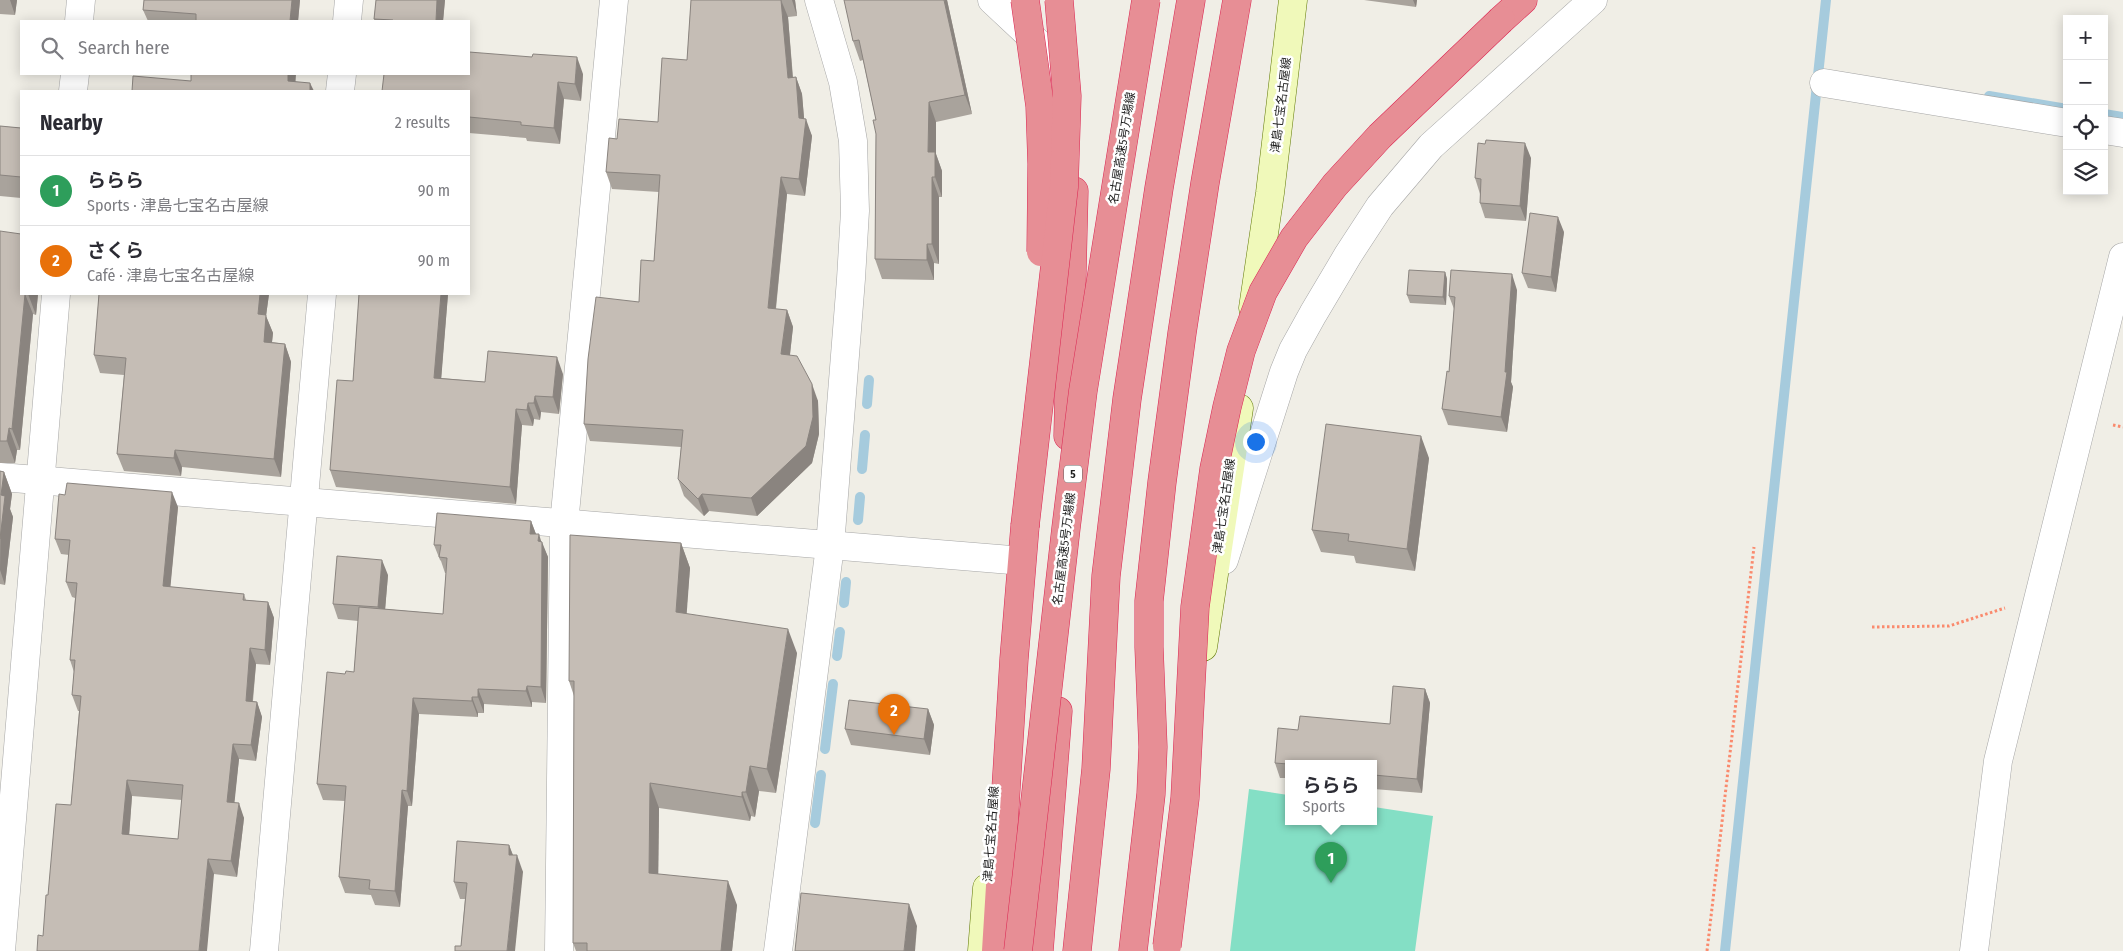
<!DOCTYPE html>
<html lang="en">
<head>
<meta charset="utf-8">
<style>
  body { margin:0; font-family:"Fira Sans Condensed","Noto Sans JP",sans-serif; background:#f7f7f7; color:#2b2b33 }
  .controls { position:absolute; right:15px; top:15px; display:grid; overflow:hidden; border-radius:0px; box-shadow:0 2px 12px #0003 }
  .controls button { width:45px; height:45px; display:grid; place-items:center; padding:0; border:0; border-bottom:1px solid #e1e1e2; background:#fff; color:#2b2b33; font:25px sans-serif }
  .you { position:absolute; left:1255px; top:441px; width:18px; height:18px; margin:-12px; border:4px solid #fff; border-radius:50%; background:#1a73e8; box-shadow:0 0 0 8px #1a73e833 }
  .badge { display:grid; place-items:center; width:32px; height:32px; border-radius:50%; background:#7c3aed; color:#fff; font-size:16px; font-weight:700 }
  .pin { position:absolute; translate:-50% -41px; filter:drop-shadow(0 1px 2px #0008) }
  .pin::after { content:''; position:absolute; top:26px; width:18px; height:15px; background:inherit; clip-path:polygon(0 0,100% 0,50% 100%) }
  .popup { position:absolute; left:1285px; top:760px; width:92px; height:65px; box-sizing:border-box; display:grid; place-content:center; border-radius:0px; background:#fff; filter:drop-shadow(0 1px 4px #0005); font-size:16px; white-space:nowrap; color:#7c7c81 }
  .popup b { font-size:19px; color:#2b2b33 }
  .popup::after { content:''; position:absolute; left:50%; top:100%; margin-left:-10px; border:10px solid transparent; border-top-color:#fff }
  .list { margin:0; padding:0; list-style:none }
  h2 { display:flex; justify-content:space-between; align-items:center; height:65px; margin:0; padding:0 20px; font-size:21px }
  h2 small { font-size:16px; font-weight:400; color:#7c7c81 }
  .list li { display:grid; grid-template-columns:32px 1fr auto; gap:15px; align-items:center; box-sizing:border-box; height:70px; padding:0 20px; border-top:1px solid #e1e1e2 }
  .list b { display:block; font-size:19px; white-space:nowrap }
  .list p { margin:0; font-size:16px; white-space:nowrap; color:#7c7c81 }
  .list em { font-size:16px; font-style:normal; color:#7c7c81 }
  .icon { flex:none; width:28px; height:28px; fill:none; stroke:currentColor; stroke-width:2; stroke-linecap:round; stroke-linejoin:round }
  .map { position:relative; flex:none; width:2123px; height:951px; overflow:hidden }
  .search { position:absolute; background:#fff; box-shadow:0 2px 12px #0003; left:20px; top:20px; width:450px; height:55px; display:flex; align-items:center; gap:12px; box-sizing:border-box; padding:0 18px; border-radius:0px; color:#7c7c81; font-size:19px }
  .panel { position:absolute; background:#fff; box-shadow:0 2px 12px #0003; left:20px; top:90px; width:450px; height:205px; border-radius:0px }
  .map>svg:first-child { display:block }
  .pitch { fill:#84dfc5 }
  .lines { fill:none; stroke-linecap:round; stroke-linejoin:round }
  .stream { stroke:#a6cbdd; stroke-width:10 }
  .street-casing { stroke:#a6a6a6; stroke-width:29 }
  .secondary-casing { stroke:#607805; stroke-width:29 }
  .highway-casing { stroke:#db2652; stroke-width:29 }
  .path { stroke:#fa8a6d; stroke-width:3; stroke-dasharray:2.5 2.5; stroke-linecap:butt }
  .street { stroke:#fff; stroke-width:28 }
  .secondary { stroke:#f0f9ba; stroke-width:28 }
  .highway { stroke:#e78e95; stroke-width:28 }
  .highway-bridge-casing { stroke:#db2652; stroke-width:29; stroke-linecap:butt }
  .highway-bridge { stroke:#e78e95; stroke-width:28 }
  .wall { fill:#a9a39c; fill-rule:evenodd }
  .shaded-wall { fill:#8a847f }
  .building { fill:#c5bdb5; stroke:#8a847f; fill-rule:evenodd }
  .labels { text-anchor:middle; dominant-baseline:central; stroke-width:5; stroke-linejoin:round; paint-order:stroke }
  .shield { fill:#fff; stroke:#626262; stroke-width:1 }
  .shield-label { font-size:11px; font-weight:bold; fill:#1f1f1f }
  .street-label { font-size:12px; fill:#1f1f1f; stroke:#fff }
</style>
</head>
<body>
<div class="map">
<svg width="2123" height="951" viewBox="0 0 2123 951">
  <rect width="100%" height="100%" fill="#f0eee6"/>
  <!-- pitch -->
  <polygon class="pitch" points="1249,789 1288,795 1288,822 1374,822 1374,807 1433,816 1415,951 1230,951"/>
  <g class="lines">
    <!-- stream -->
    <g class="stream">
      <polyline points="1989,96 2067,109"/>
      <polyline points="2104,114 2123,117"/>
      <polyline points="867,404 869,380"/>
      <polyline points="862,469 865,435"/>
      <polyline points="858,520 860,497"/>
      <polyline points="844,603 846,582"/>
      <polyline points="837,656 840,632"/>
      <polyline points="825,749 833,684"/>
      <polyline points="815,823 821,775"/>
      <polyline points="1725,951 1826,0"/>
    </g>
    <!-- street casing -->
    <g class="street-casing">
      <g id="street">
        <polyline points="992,0 1040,45 1053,72 1060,102"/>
        <polyline points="79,21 81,0"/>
        <polyline points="347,21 349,0"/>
        <polyline points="1824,83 2067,123"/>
        <polyline points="73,91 75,74"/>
        <polyline points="340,91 342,74"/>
        <polyline points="2104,130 2123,133"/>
        <polyline points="0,477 1011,560"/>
        <polyline points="1224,560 1284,372 1293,350 1313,314 1348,255 1380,206 1431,146 1593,0"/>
        <polyline points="1,951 56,294"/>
        <polyline points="264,951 322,294"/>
        <polyline points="559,951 564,524 614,0"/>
        <polyline points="778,951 830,546 851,279 855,211 853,141 843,82 819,0"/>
        <polyline points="1974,951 1998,761 2123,257"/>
      </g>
    </g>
    <!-- secondary casing -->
    <g class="secondary-casing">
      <g id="secondary">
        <polyline points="1253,308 1270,193 1293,0"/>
        <polyline points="1203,647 1239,408"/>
        <polyline points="982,951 987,888"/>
      </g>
    </g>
    <!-- highway casing -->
    <g class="highway-casing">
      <g id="highway">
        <polyline points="1501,20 1523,0"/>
        <polyline points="1068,436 1074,191"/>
        <polyline points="996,951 1014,659 1025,526"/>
        <polyline points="1039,951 1058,711"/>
        <polyline points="1077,951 1096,769 1106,576 1127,399 1159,188 1191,0"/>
        <polyline points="1133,951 1151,794 1153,747 1149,647 1149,601 1162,482 1182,333 1205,183 1237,0"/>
      </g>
    </g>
    <!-- path -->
    <g class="path">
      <polyline points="2113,425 2123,427"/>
      <polyline points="1872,627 1949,626 2005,608"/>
      <polyline points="1707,951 1754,547"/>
    </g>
    <!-- street -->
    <use href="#street" class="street"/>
    <!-- secondary -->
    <use href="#secondary" class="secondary"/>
    <!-- highway -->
    <use href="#highway" class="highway"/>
    <!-- highway-bridge casing -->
    <g class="highway-bridge-casing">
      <g id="highway-bridge">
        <polyline points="1025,0 1040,106 1042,164 1041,252"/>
        <polyline points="1025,526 1064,187 1067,96 1059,0"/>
        <polyline points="1167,946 1185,798 1195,607 1214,469 1227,407 1241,351 1263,292 1294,238 1335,185 1380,136 1501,20"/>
        <polyline points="1018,951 1066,528 1083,391 1146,0"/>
      </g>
    </g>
    <!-- highway-bridge -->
    <use href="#highway-bridge" class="highway-bridge"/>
  </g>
  <!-- wall -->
  <g class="wall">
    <polygon points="0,0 17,0 15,15 0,14"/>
    <polygon points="144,0 300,0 298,21 148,21 143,10"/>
    <polygon points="376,0 445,0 443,21 375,21 374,19"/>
    <polygon points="691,0 795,0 797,16 788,17 793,77 796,77 802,94 804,119 812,136 805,196 787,194 776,309 787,310 793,327 790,355 818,401 819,434 812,463 757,516 709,511 704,516 684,496 678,479 681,447 590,441 584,424 639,302 654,261 659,192 612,189 606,172 617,139 658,122 687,60"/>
    <polygon points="947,0 972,114 936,122 936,154 942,171 942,197 939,197 939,264 934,263 934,280 882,279 875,259 876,120 863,60 860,61 853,41"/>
    <polygon points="1364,0 1417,0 1416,7"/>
    <polygon points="389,74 583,74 581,101 564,99 560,144 527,141 526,138 469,133 469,91"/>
    <polygon points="0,126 21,128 21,198 0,196"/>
    <polygon points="1485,144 1531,158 1526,221 1485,218 1480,203 1480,194 1475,178"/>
    <polygon points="0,231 21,294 38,294 36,315 33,314 20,450 17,450 15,463 0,463"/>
    <polygon points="1564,232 1556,292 1528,288 1522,273"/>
    <polygon points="1445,272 1447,279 1446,305 1410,303 1407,295"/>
    <polygon points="1517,290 1511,382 1513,387 1507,432 1448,425 1442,409 1449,372 1454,309 1449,296"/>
    <polygon points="99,294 269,294 266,316 273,333 272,342 285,344 291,362 281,477 182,467 181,476 124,471 117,454 124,375 100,373 94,355"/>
    <polygon points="359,294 448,294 441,378 485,382 563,374 559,414 541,412 540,420 534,419 533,426 522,425 516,504 336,487 330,470 353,381"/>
    <polygon points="1429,458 1415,571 1356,563 1354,556 1321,552 1312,530"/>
    <polygon points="0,471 4,472 12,494 10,509 13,517 5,585 0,584"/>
    <path d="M65,495L178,507L170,587L244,594L246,600L268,602L274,618L270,665L256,664L253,701L257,702L262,717L256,761L239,759L234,802L244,818L237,877L214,874L43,936L48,895L71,805L79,711H78L72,695L74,672L70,660L75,598L72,597L66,582L69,555L61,554L55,539ZM132,796L182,800L178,839L129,835Z"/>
    <polygon points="531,521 536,534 541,542 548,557 546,703 532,702 532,707 484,704 484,713 478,713 478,717 419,714 412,806 408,806 400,907 375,905 371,895 345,893 339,877 345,801 323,800 317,784 345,674 354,672 358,621 338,619 333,604 388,575 385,609 443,614 446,573 445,573 441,561 440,560 434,545"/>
    <polygon points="681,543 690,568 686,614 797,653 776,793 759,791 755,817 751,816 750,821 659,808 658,874 737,905 732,951 576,951 573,943 574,696 569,681"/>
    <polygon points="1425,689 1430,703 1422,793 1374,789 1374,764 1288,764 1288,778 1280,778 1275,763 1298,730 1390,724"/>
    <polygon points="928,709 934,725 930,755 851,745 845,729"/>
    <polygon points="509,845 513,855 523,872 461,946 465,899 460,899 454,882"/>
  </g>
  <!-- shaded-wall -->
  <g class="shaded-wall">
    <polygon points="10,0 17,0 15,15"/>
    <polygon points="292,0 300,0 298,21 290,21"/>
    <polygon points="437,0 445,0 443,21 436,21"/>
    <polygon points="781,0 788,17 794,95 788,78"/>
    <polygon points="792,0 795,0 797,16"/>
    <polygon points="944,0 947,0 972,114 965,95"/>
    <polygon points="1413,0 1417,0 1416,7"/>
    <polygon points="577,57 583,74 581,101 575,84"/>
    <polygon points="288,74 296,74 295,91 288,81"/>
    <polygon points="796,77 802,94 805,129 806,119 812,136 805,196 799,179 799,118"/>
    <polygon points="558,82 564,99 560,144 554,128"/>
    <polygon points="310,83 314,91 310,91"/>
    <polygon points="929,102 936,122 936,154 942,171 942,197 935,177 928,152"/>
    <polygon points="1525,143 1531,158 1526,221 1520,206"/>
    <polygon points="781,177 787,194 774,325 768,308"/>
    <polygon points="932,177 939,197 939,264 932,244"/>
    <polygon points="1558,217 1564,232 1556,292 1551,277"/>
    <polygon points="927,244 934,263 934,280 927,260"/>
    <polygon points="1445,272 1447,279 1446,305 1443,297"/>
    <polygon points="1512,274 1517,290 1511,382 1513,387 1507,432 1501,417"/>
    <polygon points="25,294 33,314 20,450 12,429"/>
    <polygon points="28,294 38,294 36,315"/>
    <polygon points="260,294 269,294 266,316 273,333 270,360 264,342 258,314"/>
    <polygon points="441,294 448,294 440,394 434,378"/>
    <polygon points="787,310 793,327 788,371 781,354"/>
    <polygon points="285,344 291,362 281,477 274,459"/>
    <polygon points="557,357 563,374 559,414 553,397"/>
    <polygon points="812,384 818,401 819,434 812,463 757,516 751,498"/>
    <polygon points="535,396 541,412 540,420 534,403"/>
    <polygon points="528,403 534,419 533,426 527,410"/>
    <polygon points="516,409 522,425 516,504 510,487"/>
    <polygon points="9,428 17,450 15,463 7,441"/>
    <polygon points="1421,436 1429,458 1415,571 1407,549"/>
    <polygon points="175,450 182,467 181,476 174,458"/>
    <polygon points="4,472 12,494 10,509 13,517 5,585 0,570 1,495"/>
    <polygon points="172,492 178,507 169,602 163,586"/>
    <polygon points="702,494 709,511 704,516 698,499"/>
    <polygon points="531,521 537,537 530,534"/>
    <polygon points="539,534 542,544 542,542 548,557 546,703 541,687 538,541"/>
    <polygon points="681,543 690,568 685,637 676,612"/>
    <polygon points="382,560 388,575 384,623 378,607"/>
    <polygon points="268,602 274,618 270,665 265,650"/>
    <polygon points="788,629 797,653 776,793 767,769"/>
    <polygon points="250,648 256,664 251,716 246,701"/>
    <polygon points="527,686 532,702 532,707 526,691"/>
    <polygon points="478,689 484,704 484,713 478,697"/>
    <polygon points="1425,689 1430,703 1422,793 1417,779"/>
    <polygon points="472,697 478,713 478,717 472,701"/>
    <polygon points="413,698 419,714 412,806 407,791"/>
    <polygon points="257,702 262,717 256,761 251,745"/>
    <polygon points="928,709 934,725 930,755 924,739"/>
    <polygon points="233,744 239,759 233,817 227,802"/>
    <polygon points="750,766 759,791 755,817 746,792"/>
    <polygon points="127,780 132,796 128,850 122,834"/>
    <polygon points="650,783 659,808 658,897 649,873"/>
    <polygon points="402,790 408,806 400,907 395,891"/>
    <polygon points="742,792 751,816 750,821 742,797"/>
    <polygon points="239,803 244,818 237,877 231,861"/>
    <polygon points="509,845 515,861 509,855"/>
    <polygon points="517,855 523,872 515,951 507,951"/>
    <polygon points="208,859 214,874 207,951 199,951"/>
    <polygon points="728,881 737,905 732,951 721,951"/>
    <polygon points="909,904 917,926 915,951 904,951"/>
  </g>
  <!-- building -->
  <g class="building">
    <polygon points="144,0 292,0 290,21 196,21 196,14 143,10"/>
    <polygon points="376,0 437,0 436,21 393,21 393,20 374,19"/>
    <polygon points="691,0 781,0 788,78 796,77 799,118 806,119 799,179 781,177 768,308 787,310 781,354 797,356 812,384 813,417 806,446 751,498 702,494 698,499 678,479 683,430 584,424 588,359 596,297 639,302 641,260 654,261 660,175 606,172 609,138 617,139 619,119 658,122 662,58 687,60"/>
    <polygon points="844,0 944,0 965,95 929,102 928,152 935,152 935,177 932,177 932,244 927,244 927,260 875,259 876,134 873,120 876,120 859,40 853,41"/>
    <polygon points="469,52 532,57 533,54 577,57 575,84 558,82 554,128 521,125 521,122 469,117 469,91 382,91 384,74 469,74"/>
    <polygon points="191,74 288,74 288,81 310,83 310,91 132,91 133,76 191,81"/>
    <polygon points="0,126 21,128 21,177 0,175"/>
    <polygon points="1486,140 1525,143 1520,206 1480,203 1481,179 1475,178 1478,143 1485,144"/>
    <polygon points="1530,213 1558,217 1551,277 1522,273"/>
    <polygon points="0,231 21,234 21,294 25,294 12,429 9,428 7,441 0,441"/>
    <polygon points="1409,270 1445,272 1443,297 1407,295"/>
    <polygon points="1451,270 1512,274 1505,372 1507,372 1501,417 1442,409 1447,371 1449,372 1455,297 1449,296"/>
    <polygon points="99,294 260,294 258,314 266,315 264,342 285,344 274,459 175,450 174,458 117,454 126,358 94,355"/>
    <polygon points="359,294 441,294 434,378 485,382 488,351 557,357 553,397 535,396 534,403 528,403 527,410 516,409 510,487 330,470 337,380 353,381"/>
    <polygon points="1326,424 1421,436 1407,549 1348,541 1349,534 1312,530"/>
    <polygon points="0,471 4,472 1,495 5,496 0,539"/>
    <path d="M67,483L172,492L163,586L244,594L243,600L268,602L265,650L250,648L246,701L257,702L251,745L233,744L227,802L239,803L231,861L208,859L199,951H37L38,935L43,936L46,895H48L56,804L71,805L81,696L72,695L75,660H70L77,583L66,582L70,540L55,539L59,494L65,495ZM127,780L183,785L178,839L122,834Z"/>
    <polygon points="437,513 531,521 530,534 539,534 538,541 542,542 541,687 527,686 526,691 478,689 478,697 472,697 472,701 413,698 407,791 402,790 395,891 369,889 370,880 339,877 346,786 317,784 327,672 345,674 346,671 354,672 359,607 443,614 447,558 439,557 441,545 434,545"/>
    <polygon points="570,535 681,543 676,612 788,629 767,769 750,766 746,792 742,792 742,797 650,783 649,873 728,881 721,951 587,951 587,943 573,943 574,681 569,681"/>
    <polygon points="337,556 382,560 378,607 333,604"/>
    <polygon points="1393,686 1425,689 1417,779 1374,775 1374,764 1288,764 1275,763 1278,728 1298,730 1300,716 1390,724"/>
    <polygon points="849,700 928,709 924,739 845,729"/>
    <polygon points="457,841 509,845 509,855 517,855 507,951 455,951 455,946 461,946 467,883 454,882"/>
    <polygon points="801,893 909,904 904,951 795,951"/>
  </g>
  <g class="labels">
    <!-- shield labels -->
    <rect class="shield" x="1064" y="465.5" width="18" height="17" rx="4"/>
    <g class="shield-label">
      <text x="1073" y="474">5</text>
    </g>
    <!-- street labels -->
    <g class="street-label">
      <text transform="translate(1281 105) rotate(-83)">津島七宝名古屋線</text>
      <text transform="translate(1122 148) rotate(-81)">名古屋高速5号万場線</text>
      <text transform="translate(1224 506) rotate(-82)">津島七宝名古屋線</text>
      <text transform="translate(1064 549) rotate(-83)">名古屋高速5号万場線</text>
      <text transform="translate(991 834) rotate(-86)">津島七宝名古屋線</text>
    </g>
  </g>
</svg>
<div class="controls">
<button>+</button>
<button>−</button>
<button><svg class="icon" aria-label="locate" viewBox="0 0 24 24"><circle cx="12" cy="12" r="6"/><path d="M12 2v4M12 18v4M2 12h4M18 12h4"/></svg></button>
<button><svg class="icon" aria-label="layers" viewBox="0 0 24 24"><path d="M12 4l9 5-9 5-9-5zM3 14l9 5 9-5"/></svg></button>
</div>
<div class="you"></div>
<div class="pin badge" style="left:1331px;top:883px;background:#2e9e5b">1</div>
<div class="popup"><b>ららら</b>Sports</div>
<div class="pin badge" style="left:894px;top:735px;background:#e8710a">2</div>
<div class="search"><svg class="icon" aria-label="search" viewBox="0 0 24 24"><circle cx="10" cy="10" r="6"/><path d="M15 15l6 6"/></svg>Search here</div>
<section class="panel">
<h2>Nearby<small>2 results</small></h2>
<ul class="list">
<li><span class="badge" style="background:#2e9e5b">1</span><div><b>ららら</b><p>Sports · 津島七宝名古屋線</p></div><em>90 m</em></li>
<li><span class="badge" style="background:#e8710a">2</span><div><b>さくら</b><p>Café · 津島七宝名古屋線</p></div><em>90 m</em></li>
</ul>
</section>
</div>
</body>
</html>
